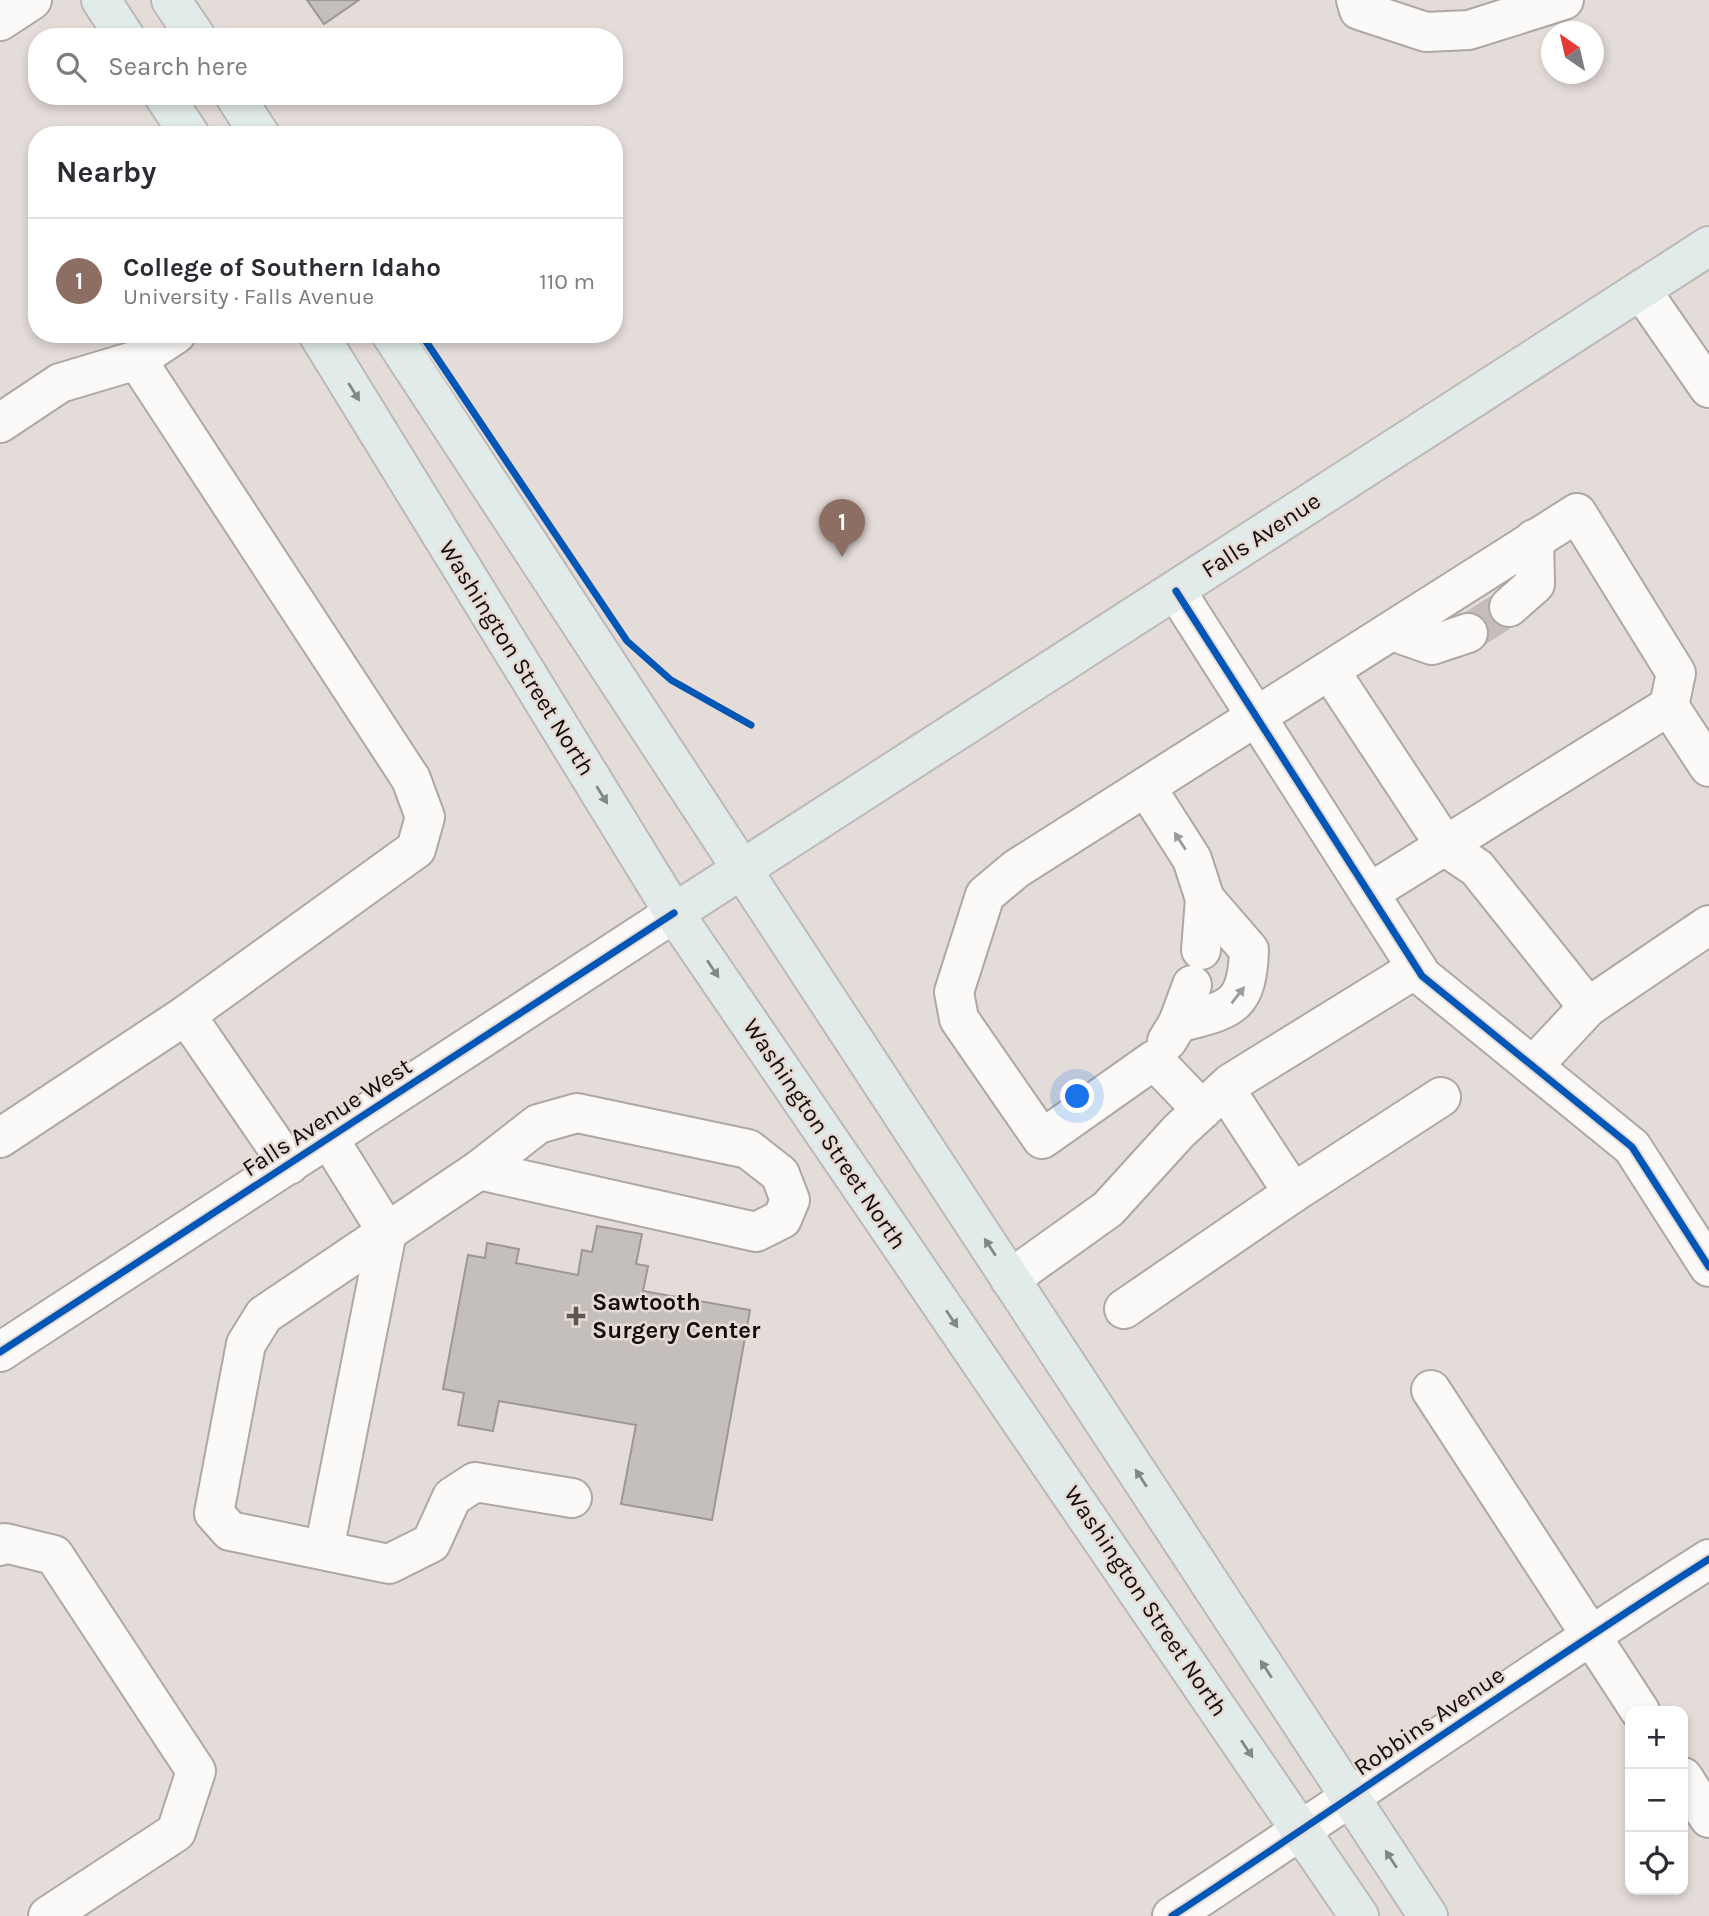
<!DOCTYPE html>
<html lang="en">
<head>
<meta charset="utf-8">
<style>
  body { margin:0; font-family:Karla,sans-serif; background:#f7f7f7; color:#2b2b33 }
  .controls { position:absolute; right:21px; bottom:21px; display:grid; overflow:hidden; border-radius:14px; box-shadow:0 4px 10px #0003 }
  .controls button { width:63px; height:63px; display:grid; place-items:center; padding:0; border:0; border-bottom:2px solid #e1e1e2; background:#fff; color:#2b2b33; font:35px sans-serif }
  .compass { position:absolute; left:1541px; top:21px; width:63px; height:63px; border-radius:50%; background:#fff; box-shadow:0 4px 10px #0003; rotate:326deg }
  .you { position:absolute; left:1078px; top:1097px; width:24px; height:24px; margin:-18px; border:5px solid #fff; border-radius:50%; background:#1a73e8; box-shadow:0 0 0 10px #1a73e833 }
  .badge { display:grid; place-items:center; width:46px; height:46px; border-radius:50%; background:#1a73e8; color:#fff; font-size:23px; font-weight:700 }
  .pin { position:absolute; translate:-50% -58px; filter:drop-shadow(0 2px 4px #0008) }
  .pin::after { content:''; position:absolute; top:37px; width:24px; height:21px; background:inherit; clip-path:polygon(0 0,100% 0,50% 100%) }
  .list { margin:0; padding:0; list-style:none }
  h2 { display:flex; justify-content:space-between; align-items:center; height:91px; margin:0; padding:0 28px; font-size:30px }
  h2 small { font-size:23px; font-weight:400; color:#7c7c81 }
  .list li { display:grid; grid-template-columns:46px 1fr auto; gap:21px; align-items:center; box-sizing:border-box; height:126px; padding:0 28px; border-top:2px solid #e1e1e2 }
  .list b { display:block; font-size:26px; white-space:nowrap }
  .list p { margin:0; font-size:23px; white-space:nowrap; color:#7c7c81 }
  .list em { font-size:23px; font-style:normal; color:#7c7c81 }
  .icon { flex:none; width:38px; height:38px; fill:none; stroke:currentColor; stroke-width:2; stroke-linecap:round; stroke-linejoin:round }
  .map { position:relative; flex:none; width:1709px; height:1916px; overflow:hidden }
  .search { position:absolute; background:#fff; box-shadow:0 4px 10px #0003; left:28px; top:28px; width:595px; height:77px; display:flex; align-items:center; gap:18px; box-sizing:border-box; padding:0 24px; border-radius:28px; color:#7c7c81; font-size:26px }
  .panel { position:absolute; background:#fff; box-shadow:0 4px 10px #0003; left:28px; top:126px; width:595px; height:217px; border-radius:28px }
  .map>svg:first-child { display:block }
  .building { fill:#c5bfbc; stroke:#9d9795; stroke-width:2 }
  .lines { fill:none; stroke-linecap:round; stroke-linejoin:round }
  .minor-tunnel { stroke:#c4bdba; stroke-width:38; stroke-dasharray:38 19; stroke-linecap:butt }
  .minor-casing { stroke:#aea8a5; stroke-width:42 }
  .major-casing { stroke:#bdb9b8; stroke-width:42 }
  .path { stroke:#c1bfbe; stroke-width:4.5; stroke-dasharray:2 5; stroke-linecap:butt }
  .minor { stroke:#fbfaf9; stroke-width:38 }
  .major { stroke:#e1ecea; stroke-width:38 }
  .cycleway-casing { stroke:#e8dbd4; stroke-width:11 }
  .cycleway { stroke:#0057b8; stroke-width:7 }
  .oneway { fill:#838886 }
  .oneway2 { fill:#9d9b9a }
  .poi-dot { fill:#5b5553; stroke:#e8dbd4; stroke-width:2.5 }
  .labels { text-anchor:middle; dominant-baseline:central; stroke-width:5; stroke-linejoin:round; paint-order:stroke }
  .street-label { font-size:24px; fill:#110d0b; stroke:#e8dbd4 }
  .poi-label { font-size:24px; font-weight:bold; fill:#110d0b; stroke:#e8dbd4; text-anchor:start }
</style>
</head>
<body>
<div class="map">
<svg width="1709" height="1916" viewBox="0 0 1709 1916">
  <rect width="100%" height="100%" fill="#e4dcd9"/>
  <!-- building -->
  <g class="building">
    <polygon points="307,0 359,0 324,24"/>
    <polygon points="597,1226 642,1234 636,1264 648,1266 643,1291 750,1310 712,1520 621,1504 636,1425 499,1401 493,1431 458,1425 464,1393 443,1389 468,1255 485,1258 487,1243 519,1249 516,1263 578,1275 582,1250 592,1252"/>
  </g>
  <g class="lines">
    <!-- minor-tunnel -->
    <polyline class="minor-tunnel" points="1468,633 1509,607"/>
    <!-- minor casing -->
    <g class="minor-casing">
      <g id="minor">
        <polyline points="1356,0 1359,10 1426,32 1469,30 1564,0"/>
        <polyline points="0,21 32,0"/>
        <polyline points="1641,290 1709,388"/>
        <polyline points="0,423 60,383 137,360 176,334"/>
        <polyline points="1176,591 1422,976 1632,1147 1709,1267"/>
        <polyline points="1509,607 1535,584 1534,539"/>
        <polyline points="1392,631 1432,645 1468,633"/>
        <polyline points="1330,671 1446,847 1477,868 1588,1007 1709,925"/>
        <polyline points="1669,706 1709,767"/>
        <path d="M1146,787L1192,859L1205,899L1249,950C1247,1009 1230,1009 1178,1023"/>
        <polyline points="1201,950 1205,899"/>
        <polyline points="186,1015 289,1165"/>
        <polyline points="1167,1041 1178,1023 1192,985"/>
        <polyline points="1534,1065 1588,1007"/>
        <polyline points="1225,1089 1293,1193 1441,1097"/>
        <polyline points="1202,1110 1154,1060 1042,1139 959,1019 954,992 985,895 1016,869 1577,513 1676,673 1669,706 1369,893"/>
        <polygon points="577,1113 748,1149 780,1174 790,1200 782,1219 756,1232 479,1170 538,1124"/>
        <polyline points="0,1138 186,1015 416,849 425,817 411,779 137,360"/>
        <polyline points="479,1170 264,1315 246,1344 214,1513 230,1531 389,1564 431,1543 452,1497 475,1482 572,1498"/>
        <polyline points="1010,1279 1108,1209 1179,1131 1231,1083 1417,968"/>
        <polyline points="1124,1309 1293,1193"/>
        <polyline points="0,1352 674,913"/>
        <polyline points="1431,1390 1640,1711"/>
        <polyline points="0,1546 5,1543 54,1555 196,1771 176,1832 48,1916"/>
        <polyline points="324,1550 387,1232 329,1139"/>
        <polyline points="1683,1777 1709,1818"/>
        <path d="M1172,1916C1352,1798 1528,1674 1709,1559"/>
      </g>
    </g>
    <!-- major casing -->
    <g class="major-casing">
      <g id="major">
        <polyline points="101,0 125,37"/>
        <polyline points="171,0 196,37"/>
        <polyline points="164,96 190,135"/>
        <polyline points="235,96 260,135"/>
        <polyline points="318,334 674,913 1359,1916"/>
        <polyline points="391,334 1428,1916"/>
        <polyline points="674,913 1709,246"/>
      </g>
    </g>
    <!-- path -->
    <polyline class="path" points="657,667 671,680 751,725"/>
    <!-- minor -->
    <use href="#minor" class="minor"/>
    <!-- major -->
    <use href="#major" class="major"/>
    <!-- cycleway casing -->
    <g class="cycleway-casing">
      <g id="cycleway">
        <polyline points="421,334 627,641 671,680 751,725"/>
        <polyline points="1176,591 1422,976 1632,1147 1709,1267"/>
        <polyline points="0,1352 674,913"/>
        <path d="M1172,1916C1352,1798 1528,1674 1709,1559"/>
      </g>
    </g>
    <!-- cycleway -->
    <use href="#cycleway" class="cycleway"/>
  </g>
  <!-- one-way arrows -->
  <defs><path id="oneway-solid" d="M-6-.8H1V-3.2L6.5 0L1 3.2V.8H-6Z" transform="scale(1.75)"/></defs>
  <g class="oneway">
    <use href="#oneway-solid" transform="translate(354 392) rotate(58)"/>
    <use href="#oneway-solid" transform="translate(602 795) rotate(58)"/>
    <use href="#oneway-solid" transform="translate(713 969) rotate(56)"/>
    <use href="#oneway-solid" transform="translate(990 1247) rotate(-123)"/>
    <use href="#oneway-solid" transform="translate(952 1319) rotate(56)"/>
    <use href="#oneway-solid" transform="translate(1141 1478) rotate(-123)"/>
    <use href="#oneway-solid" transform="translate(1266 1669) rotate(-123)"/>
    <use href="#oneway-solid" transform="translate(1247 1749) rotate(56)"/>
    <use href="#oneway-solid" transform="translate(1391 1859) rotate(-123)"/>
  </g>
  <g class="oneway2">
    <use href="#oneway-solid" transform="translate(1180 841) rotate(-123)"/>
    <use href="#oneway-solid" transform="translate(1238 995) rotate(-52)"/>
  </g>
  <!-- markers -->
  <path class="poi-dot" d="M572.5 1305.5h7v7h7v7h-7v7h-7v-7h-7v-7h7z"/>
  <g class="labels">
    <!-- street labels -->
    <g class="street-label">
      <text transform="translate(1261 535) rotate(-33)">Falls Avenue</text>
      <text transform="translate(517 658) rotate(58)">Washington Street North</text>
      <text transform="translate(327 1117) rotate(-33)">Falls Avenue West</text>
      <text transform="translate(825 1134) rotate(56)">Washington Street North</text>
      <text transform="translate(1146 1601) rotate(56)">Washington Street North</text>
      <text transform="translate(1429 1721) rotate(-34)">Robbins Avenue</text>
    </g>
    <!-- poi labels -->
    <g class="poi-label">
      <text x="592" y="1302">Sawtooth<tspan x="592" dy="28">Surgery Center</tspan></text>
    </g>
  </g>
</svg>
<div class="controls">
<button>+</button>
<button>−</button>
<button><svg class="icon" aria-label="locate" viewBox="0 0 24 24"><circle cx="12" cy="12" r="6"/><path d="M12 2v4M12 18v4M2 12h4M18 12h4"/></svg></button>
</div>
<svg class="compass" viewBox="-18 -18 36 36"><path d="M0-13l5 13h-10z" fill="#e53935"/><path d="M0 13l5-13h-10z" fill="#7c7c81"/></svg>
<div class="you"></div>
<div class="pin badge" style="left:842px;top:557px;background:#8d6e63">1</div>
<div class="search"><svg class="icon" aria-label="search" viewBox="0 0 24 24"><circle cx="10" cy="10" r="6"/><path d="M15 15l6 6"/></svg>Search here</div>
<section class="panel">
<h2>Nearby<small></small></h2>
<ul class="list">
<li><span class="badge" style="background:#8d6e63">1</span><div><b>College of Southern Idaho</b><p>University · Falls Avenue</p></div><em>110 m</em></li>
</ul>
</section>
</div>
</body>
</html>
